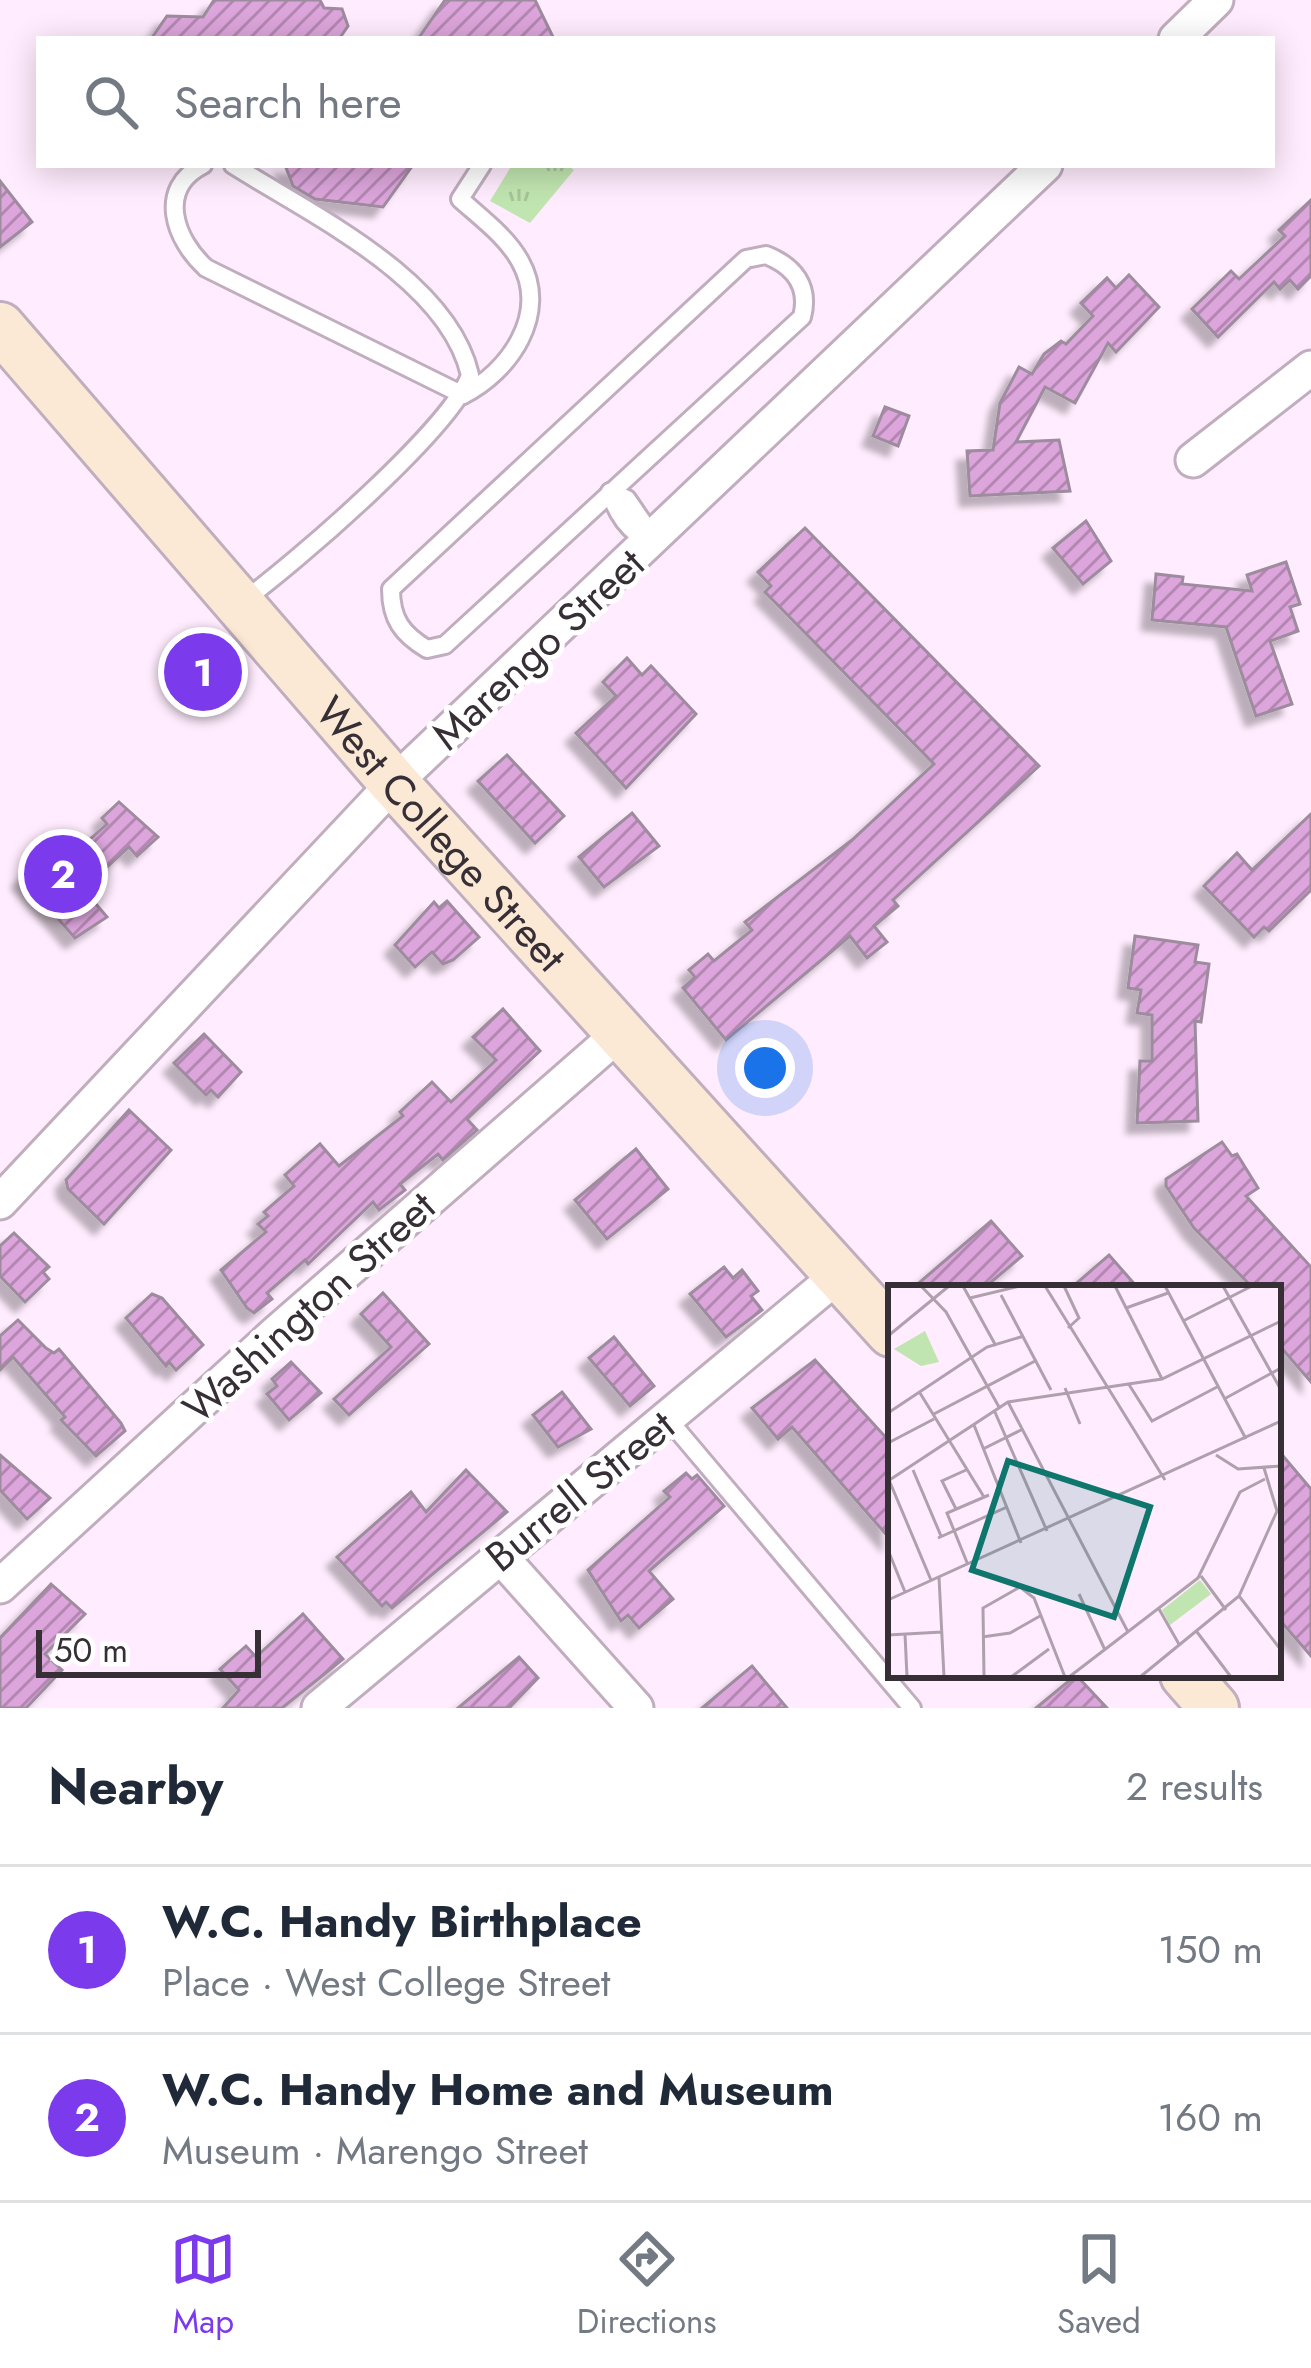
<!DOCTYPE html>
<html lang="en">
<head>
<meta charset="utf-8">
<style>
  body { margin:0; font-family:Jost,sans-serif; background:#f6f6f7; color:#1f2937 }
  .scale { position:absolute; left:36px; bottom:30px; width:225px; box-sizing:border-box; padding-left:12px; border:6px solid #362f36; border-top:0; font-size:33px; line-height:42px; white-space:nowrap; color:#362f36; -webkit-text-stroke:9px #fff; paint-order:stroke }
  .you { position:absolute; left:765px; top:1068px; width:42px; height:42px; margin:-30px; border:9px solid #fff; border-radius:50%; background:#1a73e8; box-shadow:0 0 0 18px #1a73e833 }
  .badge { display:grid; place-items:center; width:78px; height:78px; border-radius:50%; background:#7c3aed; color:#fff; font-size:39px; font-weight:700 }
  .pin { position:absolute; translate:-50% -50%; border:6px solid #fff; box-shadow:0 3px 12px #0006 }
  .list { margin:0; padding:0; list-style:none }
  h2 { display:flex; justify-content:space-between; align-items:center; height:156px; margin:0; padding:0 48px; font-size:51px }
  h2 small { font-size:39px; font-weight:400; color:#747a83 }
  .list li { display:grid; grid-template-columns:78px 1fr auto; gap:36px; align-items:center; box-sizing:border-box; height:168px; padding:0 48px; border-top:3px solid #e0e1e3 }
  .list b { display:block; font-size:45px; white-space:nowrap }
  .list p { margin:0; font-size:39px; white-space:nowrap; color:#747a83 }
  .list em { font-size:39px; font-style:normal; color:#747a83 }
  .icon { flex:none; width:66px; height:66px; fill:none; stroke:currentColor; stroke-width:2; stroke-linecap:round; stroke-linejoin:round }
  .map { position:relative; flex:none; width:1311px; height:1708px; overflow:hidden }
  .search { position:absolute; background:#fff; box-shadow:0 6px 30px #0003; left:36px; right:36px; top:36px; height:132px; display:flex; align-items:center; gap:30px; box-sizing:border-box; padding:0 42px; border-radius:0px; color:#747a83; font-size:45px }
  .sheet { height:492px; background:#fff }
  nav { display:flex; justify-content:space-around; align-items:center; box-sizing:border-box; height:168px; border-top:3px solid #e0e1e3; background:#fff; font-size:33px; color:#747a83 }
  nav a { display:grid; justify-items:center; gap:6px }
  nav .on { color:#7c3aed }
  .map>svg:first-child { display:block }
  .park { fill:url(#park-tufts) }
  .building { fill:url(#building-hatch); stroke:#9d8c9d; stroke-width:3; filter:url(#shadow) }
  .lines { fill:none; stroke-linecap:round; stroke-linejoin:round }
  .lane-casing { stroke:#c0aebf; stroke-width:22 }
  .street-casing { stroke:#c0aebf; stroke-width:39 }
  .secondary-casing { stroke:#c0aebf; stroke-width:54 }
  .lane { stroke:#fff; stroke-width:16 }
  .street { stroke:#fff; stroke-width:33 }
  .secondary { stroke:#fbe9d6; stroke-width:48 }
  .labels { text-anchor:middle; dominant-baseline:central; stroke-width:10; stroke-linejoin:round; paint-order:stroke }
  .street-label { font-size:42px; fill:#362f36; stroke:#fff }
  .inset-road { fill:none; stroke:#afa0ae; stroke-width:3 }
  .view { fill:#0f766e; fill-opacity:0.15; stroke:#0f766e; stroke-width:6 }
  .inset-edge { fill:none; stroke:#362f36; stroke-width:6 }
</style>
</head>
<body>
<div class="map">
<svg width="1311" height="1708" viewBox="0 0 1311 1708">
  <defs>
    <pattern id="park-tufts" width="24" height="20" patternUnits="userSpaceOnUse" patternTransform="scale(3)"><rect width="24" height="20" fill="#c1e5b0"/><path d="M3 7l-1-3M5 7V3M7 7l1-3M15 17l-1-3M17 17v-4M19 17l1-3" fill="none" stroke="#a6c598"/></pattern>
    <pattern id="building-hatch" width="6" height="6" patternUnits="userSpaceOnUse" patternTransform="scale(3)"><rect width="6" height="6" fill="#dca5db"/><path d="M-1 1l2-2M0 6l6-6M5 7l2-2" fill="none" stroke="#b387b2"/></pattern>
    <filter id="shadow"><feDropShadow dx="-10" dy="10" stdDeviation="3" flood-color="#0004"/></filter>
  </defs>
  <rect width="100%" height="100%" fill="#ffecfe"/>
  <!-- park -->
  <polygon class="park" points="512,165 567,165 574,170 530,223 490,201"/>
  <!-- building -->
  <g class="building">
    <polygon points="214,0 320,0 324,8 342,9 348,26 339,39 151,39 167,16 203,17"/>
    <polygon points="445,0 535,0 554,39 418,39"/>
    <polygon points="285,165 413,165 383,207 315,199 293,186"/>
    <polygon points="0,181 32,222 0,247"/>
    <polygon points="1311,200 1311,276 1298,289 1290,280 1280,289 1274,282 1218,337 1192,309 1231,271 1239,279 1285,236 1279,230"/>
    <polygon points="1129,275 1159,307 1116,352 1108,343 1075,403 1045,387 1016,442 1059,440 1070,491 970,496 967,451 993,450 1000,403 1019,367 1032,374 1044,354 1061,341 1066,344 1093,316 1081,303 1107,278 1116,288"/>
    <polygon points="885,407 909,416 898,446 873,436"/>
    <polygon points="1086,521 1111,561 1083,584 1053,548"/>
    <polygon points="805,528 1039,766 893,900 898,906 874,926 887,942 867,958 850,936 726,1040 683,988 695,977 689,970 708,954 714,961 752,930 745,922 852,840 934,764 765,592 771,586 758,572"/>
    <polygon points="1286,562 1300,604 1290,607 1298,631 1270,641 1292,704 1256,716 1226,627 1152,620 1156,574 1183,577 1182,584 1252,591 1247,575"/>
    <polygon points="627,658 642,675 651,666 696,714 626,788 576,733 616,696 603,682"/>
    <polygon points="507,755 564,816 535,843 478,781"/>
    <polygon points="119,802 158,837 137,856 129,847 83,889 107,917 75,938 22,878 49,849 62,864 107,824 102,818"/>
    <polygon points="632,813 659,846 604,887 579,857"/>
    <polygon points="1311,814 1311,890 1269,931 1264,927 1254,937 1204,886 1237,853 1252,870"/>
    <polygon points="447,901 479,937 453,960 443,964 432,952 415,967 395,945 434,902 439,908"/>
    <polygon points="1135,936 1198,945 1195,962 1209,964 1201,1022 1195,1021 1198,1121 1137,1123 1140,1061 1152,1061 1152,1015 1137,1013 1141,990 1128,988"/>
    <polygon points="503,1009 540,1051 467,1119 477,1130 443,1160 438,1154 400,1184 405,1190 379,1210 373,1202 308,1264 305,1260 267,1293 272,1299 254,1313 247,1308 221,1270 266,1232 258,1224 268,1216 264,1212 294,1186 285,1175 320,1144 339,1166 403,1116 400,1112 432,1082 451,1102 496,1060 473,1037"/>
    <polygon points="204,1034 241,1072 218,1097 211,1090 206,1095 174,1063"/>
    <polygon points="129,1110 171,1150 104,1224 68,1189 66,1180"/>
    <polygon points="1222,1142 1232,1156 1237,1154 1258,1188 1246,1196 1311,1267 1311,1382 1278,1344 1278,1288 1253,1288 1194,1228 1166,1186 1166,1179"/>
    <polygon points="636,1149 668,1189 607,1239 575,1200"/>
    <polygon points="991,1221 1022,1256 984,1288 913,1288"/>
    <polygon points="14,1233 49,1267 43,1272 49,1279 25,1302 0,1276 0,1246"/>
    <polygon points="1109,1255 1138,1288 1071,1288"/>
    <polygon points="724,1267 733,1278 742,1270 758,1291 751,1296 762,1310 726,1337 690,1294"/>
    <polygon points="383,1293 429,1344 349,1415 334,1399 391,1347 361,1314"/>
    <polygon points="152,1294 162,1298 203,1345 176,1370 169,1362 166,1366 126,1318"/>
    <polygon points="18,1320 46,1348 54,1353 59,1349 121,1423 125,1431 96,1456 61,1420 65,1417 13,1357 0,1370 0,1336"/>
    <polygon points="614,1337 654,1386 630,1406 589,1358"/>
    <polygon points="815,1360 891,1443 891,1540 792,1427 778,1439 752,1408"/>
    <polygon points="291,1362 321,1393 289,1420 267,1394 277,1386 272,1379"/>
    <polygon points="562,1392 591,1429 558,1447 533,1415"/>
    <polygon points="1278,1450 1311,1489 1311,1656 1278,1618"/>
    <polygon points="0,1455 50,1498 27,1519 0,1490"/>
    <polygon points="466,1470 507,1512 392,1608 386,1602 382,1606 337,1557 411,1492 426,1512"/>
    <polygon points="686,1473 692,1479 697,1475 724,1506 649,1571 673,1599 639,1628 628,1615 621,1621 588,1570 670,1497 664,1491"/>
    <polygon points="51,1584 85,1614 45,1654 62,1670 26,1708 0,1708 0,1638"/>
    <polygon points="303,1614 343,1659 282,1708 223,1708 239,1690 220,1669 246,1646 256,1657"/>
    <polygon points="519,1657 538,1678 509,1708 458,1708"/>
    <polygon points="752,1666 787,1708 702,1708"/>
    <polygon points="1076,1675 1107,1708 1036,1708"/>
  </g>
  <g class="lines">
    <!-- lane casing -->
    <g class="lane-casing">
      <g id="lane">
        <path d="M203,165C156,189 175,240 206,268L463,395"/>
        <path d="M233,165C312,215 448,279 470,375C452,428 293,565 243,601"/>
        <path d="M766,255C794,266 810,286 802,317L445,645L427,649C402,634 391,619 391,589L746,259Z"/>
        <path d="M463,395C509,372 550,314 520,261C506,236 481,218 460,199L482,165"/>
        <path d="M610,492C616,512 629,534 650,540"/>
        <polyline points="610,492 627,499 653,537"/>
        <polyline points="668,1419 912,1708"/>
      </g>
    </g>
    <!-- street casing -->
    <g class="street-casing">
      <g id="street">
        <polyline points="1176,39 1216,0"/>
        <polyline points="1193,460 1311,368"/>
        <polyline points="0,1202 394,783 1045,165"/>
        <polyline points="500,1556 636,1708"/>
        <polyline points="0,1586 275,1334 621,1032"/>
        <polyline points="319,1708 841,1273"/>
      </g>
    </g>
    <!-- secondary casing -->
    <g class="secondary-casing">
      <g id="secondary">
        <path id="s1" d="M0,327L394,783L891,1332"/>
        <polyline points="1185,1675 1214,1708"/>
      </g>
    </g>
    <!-- lane -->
    <use href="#lane" class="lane"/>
    <!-- street -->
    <use href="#street" class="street"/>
    <!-- secondary -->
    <use href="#secondary" class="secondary"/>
  </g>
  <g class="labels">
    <!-- street labels -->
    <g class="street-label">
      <text transform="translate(538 649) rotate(-43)">Marengo Street</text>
      <text stroke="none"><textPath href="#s1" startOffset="672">West College Street</textPath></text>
      <text transform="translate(309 1307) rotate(-42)">Washington Street</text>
      <text transform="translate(580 1491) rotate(-39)">Burrell Street</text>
    </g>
  </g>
  <!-- overview -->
  <g transform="translate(888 1285)">
    <rect width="393" height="393" fill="#ffecfe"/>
    <path d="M37,46L51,77L33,81L6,64Z" fill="#c1e5b0"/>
    <path d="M312,295L323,309L282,340L274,325Z" fill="#c1e5b0"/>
    <path class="inset-road" d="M33,1L58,27L111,122M75,1L108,61M157,1L277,195M176,1L191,33L180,43M227,1L274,94M277,1L358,154M335,1L393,105M113,10L163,105M82,13L132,1M238,23L280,8M295,36L364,1M0,51L61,1M240,98L264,136L329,102M177,103L192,139M32,108L96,212M336,114L393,83M120,117L240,347M106,125L159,246M0,128L99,62L136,51M44,130L149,75M86,140L133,258M0,158L46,134M95,164L135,144M328,170L350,184L393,181M25,185L53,251M1,195L43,295M0,196L120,117L274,94L393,36M68,224L54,196L78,185M50,253L119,222M0,265L17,307M80,280L59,228L101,210M313,291L338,325M51,292L56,392M191,309L217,365M351,311L393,365M0,315L393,136M271,324L292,361M309,347L343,392M17,349L19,392M0,350L54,347M94,352L122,348L152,331M96,392L95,323L132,302L146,313L177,392M123,392L161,364M181,392L310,293L352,207L377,194M252,392L351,311L389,226L376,183"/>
    <path class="view" d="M120,176L262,222L226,332L84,285Z"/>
    <rect width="393" height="393" class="inset-edge"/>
  </g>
</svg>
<div class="scale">50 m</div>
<div class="you"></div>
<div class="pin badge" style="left:203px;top:672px">1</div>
<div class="pin badge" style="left:63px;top:874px">2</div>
<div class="search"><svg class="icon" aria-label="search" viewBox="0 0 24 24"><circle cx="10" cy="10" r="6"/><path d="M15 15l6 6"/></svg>Search here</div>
</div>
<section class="sheet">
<h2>Nearby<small>2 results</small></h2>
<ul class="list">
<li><span class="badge">1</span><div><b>W.C. Handy Birthplace</b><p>Place · West College Street</p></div><em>150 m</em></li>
<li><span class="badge">2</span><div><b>W.C. Handy Home and Museum</b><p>Museum · Marengo Street</p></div><em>160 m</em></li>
</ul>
</section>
<nav>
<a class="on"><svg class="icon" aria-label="map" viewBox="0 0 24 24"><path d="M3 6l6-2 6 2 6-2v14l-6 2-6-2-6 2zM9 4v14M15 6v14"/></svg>Map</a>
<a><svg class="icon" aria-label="directions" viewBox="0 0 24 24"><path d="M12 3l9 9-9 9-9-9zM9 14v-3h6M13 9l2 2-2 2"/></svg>Directions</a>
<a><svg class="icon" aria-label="saved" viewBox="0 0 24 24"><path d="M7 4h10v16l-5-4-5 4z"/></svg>Saved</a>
</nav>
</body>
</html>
